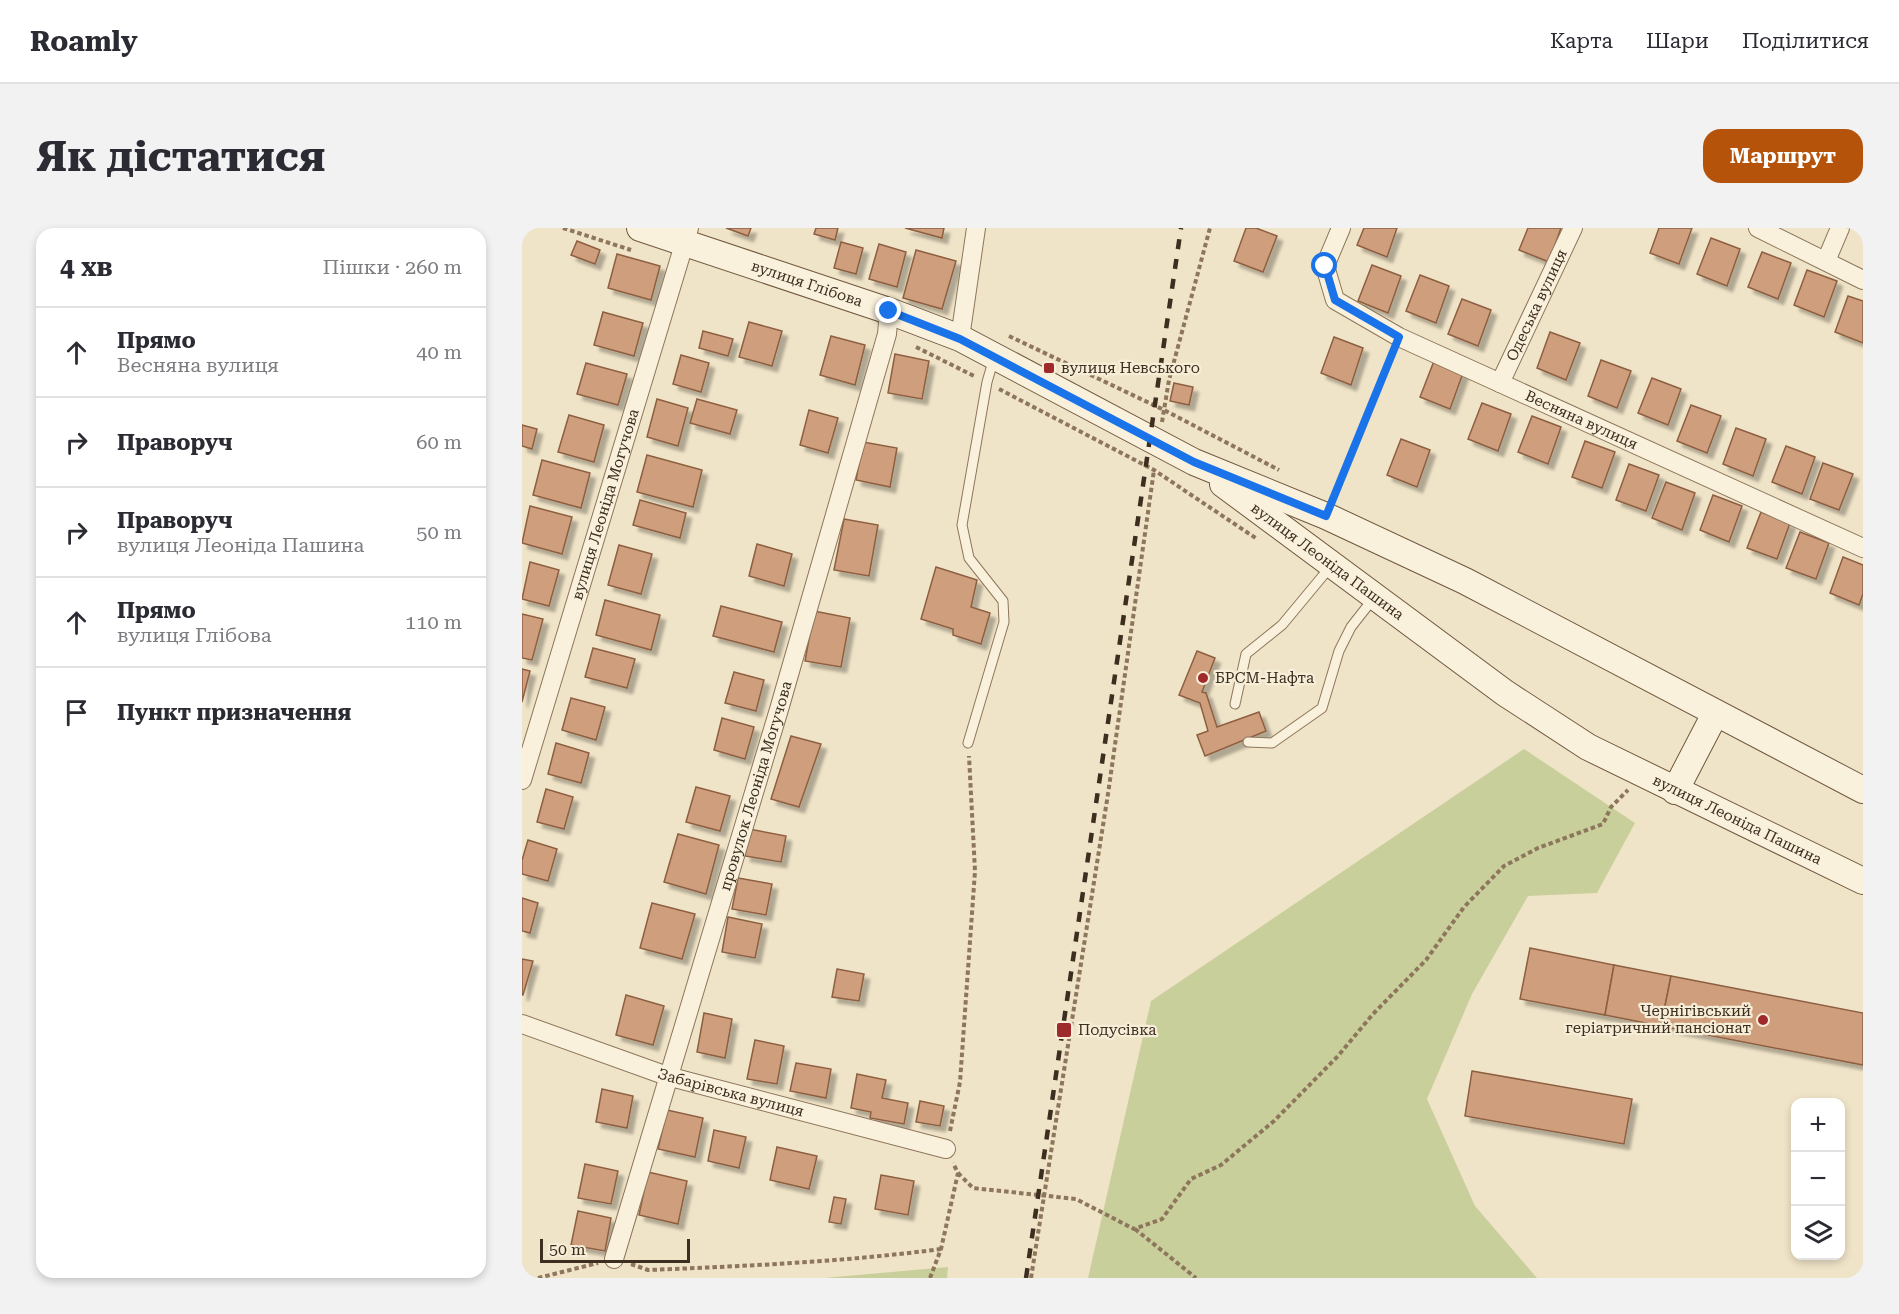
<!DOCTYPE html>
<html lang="uk">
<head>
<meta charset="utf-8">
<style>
  body { margin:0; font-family:"Roboto Serif",serif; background:#f2f2f3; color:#2b2b33 }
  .controls { position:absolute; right:18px; bottom:18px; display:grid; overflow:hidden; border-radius:12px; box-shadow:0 3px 9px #0003 }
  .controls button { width:54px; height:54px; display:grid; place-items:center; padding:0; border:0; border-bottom:2px solid #e1e1e2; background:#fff; color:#2b2b33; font:30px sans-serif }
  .scale { position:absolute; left:18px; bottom:15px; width:150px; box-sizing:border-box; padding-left:6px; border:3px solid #3d2e20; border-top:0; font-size:16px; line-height:21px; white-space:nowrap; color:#3d2e20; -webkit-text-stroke:4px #f7eed8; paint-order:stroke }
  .stop { position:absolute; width:18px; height:18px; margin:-14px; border:4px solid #1a73e8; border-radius:50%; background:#fff }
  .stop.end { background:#1a73e8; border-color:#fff; box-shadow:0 2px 6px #0008 }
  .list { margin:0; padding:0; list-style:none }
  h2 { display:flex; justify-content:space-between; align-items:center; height:78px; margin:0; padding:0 24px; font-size:26px }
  h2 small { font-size:20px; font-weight:400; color:#7c7c81 }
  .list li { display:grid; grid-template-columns:39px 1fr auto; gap:18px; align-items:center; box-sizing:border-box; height:90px; padding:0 24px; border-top:2px solid #e1e1e2 }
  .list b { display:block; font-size:22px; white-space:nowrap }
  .list p { margin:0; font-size:20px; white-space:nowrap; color:#7c7c81 }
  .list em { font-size:20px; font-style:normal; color:#7c7c81 }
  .icon { flex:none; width:33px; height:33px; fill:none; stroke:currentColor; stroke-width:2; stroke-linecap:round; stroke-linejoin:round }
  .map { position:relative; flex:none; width:1341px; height:1050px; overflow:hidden; border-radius:18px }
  header { display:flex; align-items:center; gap:36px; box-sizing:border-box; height:84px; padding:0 30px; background:#fff; border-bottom:2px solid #e1e1e2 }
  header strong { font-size:28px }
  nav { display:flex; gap:33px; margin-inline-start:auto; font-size:21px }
  .intro { display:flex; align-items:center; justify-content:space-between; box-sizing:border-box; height:144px; padding:0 36px }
  h1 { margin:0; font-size:42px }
  .button { padding:15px 27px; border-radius:18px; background:#b45309; color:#fff; font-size:21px; font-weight:700 }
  main { display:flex; gap:36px; padding:0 36px }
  aside { flex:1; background:#fff; border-radius:18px; box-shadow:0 3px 9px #0003 }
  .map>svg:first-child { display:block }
  .green { fill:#c9cf9b }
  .building { fill:#cf9f7d; stroke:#8d5f41; stroke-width:1.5; filter:url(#shadow) }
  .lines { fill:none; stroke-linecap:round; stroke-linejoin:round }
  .lane-casing { stroke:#8d765c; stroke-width:11 }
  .street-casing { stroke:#8d765c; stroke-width:20 }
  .secondary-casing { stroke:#6f573f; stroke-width:28 }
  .path { stroke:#8d765c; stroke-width:4; stroke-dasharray:4.5 3; stroke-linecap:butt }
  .lane { stroke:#faf1dc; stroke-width:9 }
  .street { stroke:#faf1dc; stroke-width:18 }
  .secondary { stroke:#faf1dc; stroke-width:26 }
  .rail { stroke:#3d2e20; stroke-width:4.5; stroke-dasharray:10 10; stroke-linecap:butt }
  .route { stroke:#1a73e8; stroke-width:8 }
  .poi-dot { fill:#9e2a2b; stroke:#f7eed8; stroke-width:2 }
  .labels { text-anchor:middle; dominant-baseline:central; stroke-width:4.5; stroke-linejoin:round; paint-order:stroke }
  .street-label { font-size:15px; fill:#3d2e20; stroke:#f7eed8 }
  .poi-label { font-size:15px; fill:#3d2e20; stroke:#f7eed8; text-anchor:start }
</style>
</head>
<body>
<header>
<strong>Roamly</strong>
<nav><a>Карта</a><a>Шари</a><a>Поділитися</a></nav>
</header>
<div class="intro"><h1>Як дістатися</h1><a class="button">Маршрут</a></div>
<main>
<aside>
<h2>4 хв<small>Пішки · 260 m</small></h2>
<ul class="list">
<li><svg class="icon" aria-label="ahead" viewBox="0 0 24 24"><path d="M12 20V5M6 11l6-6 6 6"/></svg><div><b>Прямо</b><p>Весняна вулиця</p></div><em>40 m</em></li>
<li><svg class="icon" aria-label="right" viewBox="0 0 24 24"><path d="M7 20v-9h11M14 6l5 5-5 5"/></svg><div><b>Праворуч</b></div><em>60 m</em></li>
<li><svg class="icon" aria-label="right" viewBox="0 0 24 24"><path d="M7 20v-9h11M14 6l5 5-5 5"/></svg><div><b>Праворуч</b><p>вулиця Леоніда Пашина</p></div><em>50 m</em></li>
<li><svg class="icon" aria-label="ahead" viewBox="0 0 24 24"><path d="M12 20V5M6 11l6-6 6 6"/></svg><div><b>Прямо</b><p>вулиця Глібова</p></div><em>110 m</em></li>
<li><svg class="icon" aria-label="arrive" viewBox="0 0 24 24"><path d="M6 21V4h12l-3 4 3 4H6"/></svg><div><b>Пункт призначення</b></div></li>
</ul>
</aside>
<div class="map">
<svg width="1341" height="1050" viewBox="0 0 1341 1050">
  <defs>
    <filter id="shadow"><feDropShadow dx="5.5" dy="5.5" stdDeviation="1.5" flood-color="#0004"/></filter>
  </defs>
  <rect width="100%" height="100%" fill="#f0e4c8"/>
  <!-- green -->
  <g class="green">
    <polygon points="1002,521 1113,595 1075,665 1006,668 950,766 905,871 953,978 1015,1050 566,1050 629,773"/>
    <polygon points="426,1039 425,1050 302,1050"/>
  </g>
  <!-- building -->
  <g class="building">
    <polygon points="204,0 229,0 226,8"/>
    <polygon points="294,0 316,0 313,12 292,6"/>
    <polygon points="383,0 422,0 420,10"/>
    <polygon points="724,0 734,0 755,8 741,44 712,33"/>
    <polygon points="842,0 875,0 865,29 835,17"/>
    <polygon points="1006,0 1039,0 1027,34 997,22"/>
    <polygon points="1137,0 1170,0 1157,36 1128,25"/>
    <polygon points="1189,10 1218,21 1205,58 1175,46"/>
    <polygon points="55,13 78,22 73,36 49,27"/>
    <polygon points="319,14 341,20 334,46 312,40"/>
    <polygon points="357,16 384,24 375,59 347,51"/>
    <polygon points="394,22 434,33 420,81 381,70"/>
    <polygon points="1240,24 1269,35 1256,71 1226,59"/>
    <polygon points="95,26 138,38 129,72 86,60"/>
    <polygon points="850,37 879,48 866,85 836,73"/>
    <polygon points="1285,42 1315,53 1302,89 1272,77"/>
    <polygon points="898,47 927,58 914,95 884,83"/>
    <polygon points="1326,68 1341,73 1341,115 1313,104"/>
    <polygon points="940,71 969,82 956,118 926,106"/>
    <polygon points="81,84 121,95 112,128 72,117"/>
    <polygon points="227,94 260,103 250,138 217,129"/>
    <polygon points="181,103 211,111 206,128 177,120"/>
    <polygon points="1028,104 1058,115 1044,152 1015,140"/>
    <polygon points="309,108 343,117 333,157 298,147"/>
    <polygon points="812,109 841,120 829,157 799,145"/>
    <polygon points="373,126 407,133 400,171 366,165"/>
    <polygon points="159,127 187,135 179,164 151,156"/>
    <polygon points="1079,132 1109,143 1095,180 1066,168"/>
    <polygon points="912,133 941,145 928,181 898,169"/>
    <polygon points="64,135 105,146 96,177 55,166"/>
    <polygon points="1130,150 1159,161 1146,197 1116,185"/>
    <polygon points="652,155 671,159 667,177 648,173"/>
    <polygon points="135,171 166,180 156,218 125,209"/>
    <polygon points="175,171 215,182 208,206 168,195"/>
    <polygon points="960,175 989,186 976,223 946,211"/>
    <polygon points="1169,177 1199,188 1185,225 1155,213"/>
    <polygon points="287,182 316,190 306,225 278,217"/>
    <polygon points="47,187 82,197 72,234 36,224"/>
    <polygon points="1010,188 1039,199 1026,236 996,224"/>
    <polygon points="0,197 15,201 10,221 0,218"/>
    <polygon points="1214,200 1244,211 1231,248 1201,236"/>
    <polygon points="879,211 908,222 895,259 865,247"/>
    <polygon points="1063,213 1093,224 1080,260 1050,249"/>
    <polygon points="341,214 375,220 368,259 334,252"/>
    <polygon points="1264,218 1293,229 1280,266 1250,254"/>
    <polygon points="125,227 180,242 171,279 115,264"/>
    <polygon points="20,232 68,245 59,280 11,267"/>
    <polygon points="1301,235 1331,246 1317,282 1288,271"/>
    <polygon points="1107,236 1137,247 1124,283 1094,272"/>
    <polygon points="1144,254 1173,265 1160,302 1130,290"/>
    <polygon points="1191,267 1220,278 1207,314 1178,302"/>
    <polygon points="118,272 164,285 158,310 111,297"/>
    <polygon points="8,278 50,289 40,326 0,315"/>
    <polygon points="1239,284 1268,295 1255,331 1225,320"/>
    <polygon points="322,291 356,297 347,348 312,342"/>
    <polygon points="1278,304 1307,315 1294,351 1264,340"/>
    <polygon points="235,316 270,326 262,358 227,348"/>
    <polygon points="97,317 130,326 119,366 86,357"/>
    <polygon points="1321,329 1341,337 1341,366 1337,377 1308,365"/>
    <polygon points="8,334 37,342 27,378 0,371"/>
    <polygon points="414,339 455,352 449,379 468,385 459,416 431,407 431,401 399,391"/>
    <polygon points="83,372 138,387 129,422 74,407"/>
    <polygon points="199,378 260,394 252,424 191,408"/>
    <polygon points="292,383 328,390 319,439 283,433"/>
    <polygon points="0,386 21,391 10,432 0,430"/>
    <polygon points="71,420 113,431 105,460 63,449"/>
    <polygon points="675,423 693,430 680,464 684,465 695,499 737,484 744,503 683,528 675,507 686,503 678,475 657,467"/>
    <polygon points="0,441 8,443 0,474"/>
    <polygon points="212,444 242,452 234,483 203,475"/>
    <polygon points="49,470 83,479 74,512 40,502"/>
    <polygon points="200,490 232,499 223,531 192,522"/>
    <polygon points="269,508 299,516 277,579 249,571"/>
    <polygon points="34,515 67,525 59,555 26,546"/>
    <polygon points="174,559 208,568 198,603 164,594"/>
    <polygon points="24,561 51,569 42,601 15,594"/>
    <polygon points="227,601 264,608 259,634 223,628"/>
    <polygon points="156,606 197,617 184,666 142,654"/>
    <polygon points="6,612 35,621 26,653 0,646 0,632"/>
    <polygon points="216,650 250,656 244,687 210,681"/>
    <polygon points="0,670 16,675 8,705 0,703"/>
    <polygon points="130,675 173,686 160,731 118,720"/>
    <polygon points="206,689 240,696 233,730 200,724"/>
    <polygon points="1008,720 1092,737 1083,787 998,771"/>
    <polygon points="0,731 11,733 1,767 0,767"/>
    <polygon points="1092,737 1149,748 1139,798 1083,787"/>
    <polygon points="315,741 342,746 337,773 310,769"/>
    <polygon points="1149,748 1341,785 1341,837 1139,798"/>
    <polygon points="104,767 142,778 131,817 94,807"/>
    <polygon points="182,785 210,791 203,830 175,824"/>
    <polygon points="233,812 262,818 255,856 225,851"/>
    <polygon points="274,835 309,841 304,870 268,863"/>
    <polygon points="950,843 1110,871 1102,916 943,888"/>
    <polygon points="335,846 364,852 360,870 386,875 382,896 348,890 349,884 329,880"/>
    <polygon points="80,861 111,868 105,900 74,894"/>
    <polygon points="398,873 422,878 418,898 394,894"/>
    <polygon points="145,882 181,890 173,929 136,921"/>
    <polygon points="192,902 224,909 217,940 186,933"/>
    <polygon points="255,919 295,928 287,961 248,952"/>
    <polygon points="63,936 96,943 89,976 56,970"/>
    <polygon points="126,944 165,953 156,996 117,987"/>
    <polygon points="359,947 392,953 386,987 353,981"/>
    <polygon points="312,969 324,971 319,996 307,994"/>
    <polygon points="56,983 89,990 83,1023 49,1017"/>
  </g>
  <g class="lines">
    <!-- lane casing -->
    <g class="lane-casing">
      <g id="lane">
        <polyline points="713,476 724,426 760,397 809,338"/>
        <polyline points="726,514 750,515 800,480 817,423 829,399 851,371"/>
        <polyline points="446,515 482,394 481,373 447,330 440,297 465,154 472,130"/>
      </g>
    </g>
    <!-- street casing -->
    <g class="street-casing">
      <g id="street">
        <path id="s1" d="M819,0L803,38L813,72L877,109L1341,320"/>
        <polyline points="1236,0 1341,52"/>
        <polyline points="1304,33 1318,0"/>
        <polyline points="438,110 454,0"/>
        <path id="s2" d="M978,155L1051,0"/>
        <path id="s3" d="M0,552L167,0"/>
        <path id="s4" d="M0,796L145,848L424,921"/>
        <path id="s5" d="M92,1031L258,478L365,106L367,83"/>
      </g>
    </g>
    <!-- secondary casing -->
    <g class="secondary-casing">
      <g id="secondary">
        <path id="s6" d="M118,0L367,83L438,110L672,234L804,288L943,353L1341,562"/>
        <path id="s7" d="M701,256L983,465L1066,519L1341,653"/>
        <polyline points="1153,563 1193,486"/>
      </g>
    </g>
    <!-- path -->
    <g class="path">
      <polyline points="41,0 109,22"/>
      <polyline points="487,108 642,182 757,242"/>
      <polyline points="394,119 452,148"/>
      <polyline points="477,161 632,242 735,311"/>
      <polyline points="640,194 647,152 688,0"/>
      <polyline points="812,267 871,124"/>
      <polyline points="428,903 438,854 453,643 447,528"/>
      <polyline points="436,945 451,960 554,971 612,1001 640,991 669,951 699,937 752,893 816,828 851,786 904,732 942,679 982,638 1016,620 1081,596 1089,579 1106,562"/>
      <polyline points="613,1001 674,1050"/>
      <path d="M109,1036L126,1042C224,1038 321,1034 419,1021"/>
      <polyline points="16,1050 76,1035"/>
      <polyline points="408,1050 419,1021 436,945 431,935"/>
      <polyline points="509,1050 586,566 632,242"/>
    </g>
    <!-- lane -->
    <use href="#lane" class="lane"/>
    <!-- street -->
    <use href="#street" class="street"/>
    <!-- secondary -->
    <use href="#secondary" class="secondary"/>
    <!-- rail -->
    <polyline class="rail" points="504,1050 659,0"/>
  </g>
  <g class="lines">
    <!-- route -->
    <polyline class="route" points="367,83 438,111 672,234 804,288 877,109 813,72 803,38"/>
  </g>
  <!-- markers -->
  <g class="poi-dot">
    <rect x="521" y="134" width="12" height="12" rx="3"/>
    <circle cx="681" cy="450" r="6"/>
    <circle cx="1241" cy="792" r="6"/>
    <rect x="534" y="794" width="16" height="16" rx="3"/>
  </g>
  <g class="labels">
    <!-- street labels -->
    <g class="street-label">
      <text stroke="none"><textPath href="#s6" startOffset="176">вулиця Глібова</textPath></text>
      <text stroke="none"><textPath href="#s2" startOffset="86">Одеська вулиця</textPath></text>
      <text stroke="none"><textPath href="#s1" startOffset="351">Весняна вулиця</textPath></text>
      <text stroke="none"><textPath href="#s3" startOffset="288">вулиця Леоніда Могучова</textPath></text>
      <text stroke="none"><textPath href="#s7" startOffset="130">вулиця Леоніда Пашина</textPath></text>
      <text stroke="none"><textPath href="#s5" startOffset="494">провулок Леоніда Могучова</textPath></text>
      <text stroke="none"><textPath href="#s7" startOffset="616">вулиця Леоніда Пашина</textPath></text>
      <text stroke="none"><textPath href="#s4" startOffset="220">Забарівська вулиця</textPath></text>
    </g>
    <!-- poi labels -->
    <g class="poi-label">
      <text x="539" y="140">вулиця Невського</text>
      <text x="693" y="450">БРСМ-Нафта</text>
      <text x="1229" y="783" text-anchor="end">Чернігівський<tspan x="1229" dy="17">геріатричний пансіонат</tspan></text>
      <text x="556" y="802">Подусівка</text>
    </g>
  </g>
</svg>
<div class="controls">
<button>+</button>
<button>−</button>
<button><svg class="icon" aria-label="layers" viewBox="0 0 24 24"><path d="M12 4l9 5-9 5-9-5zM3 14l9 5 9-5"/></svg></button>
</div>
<div class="scale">50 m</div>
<div class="stop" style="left:803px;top:38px"></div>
<div class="stop end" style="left:367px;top:83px"></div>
</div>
</main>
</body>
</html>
